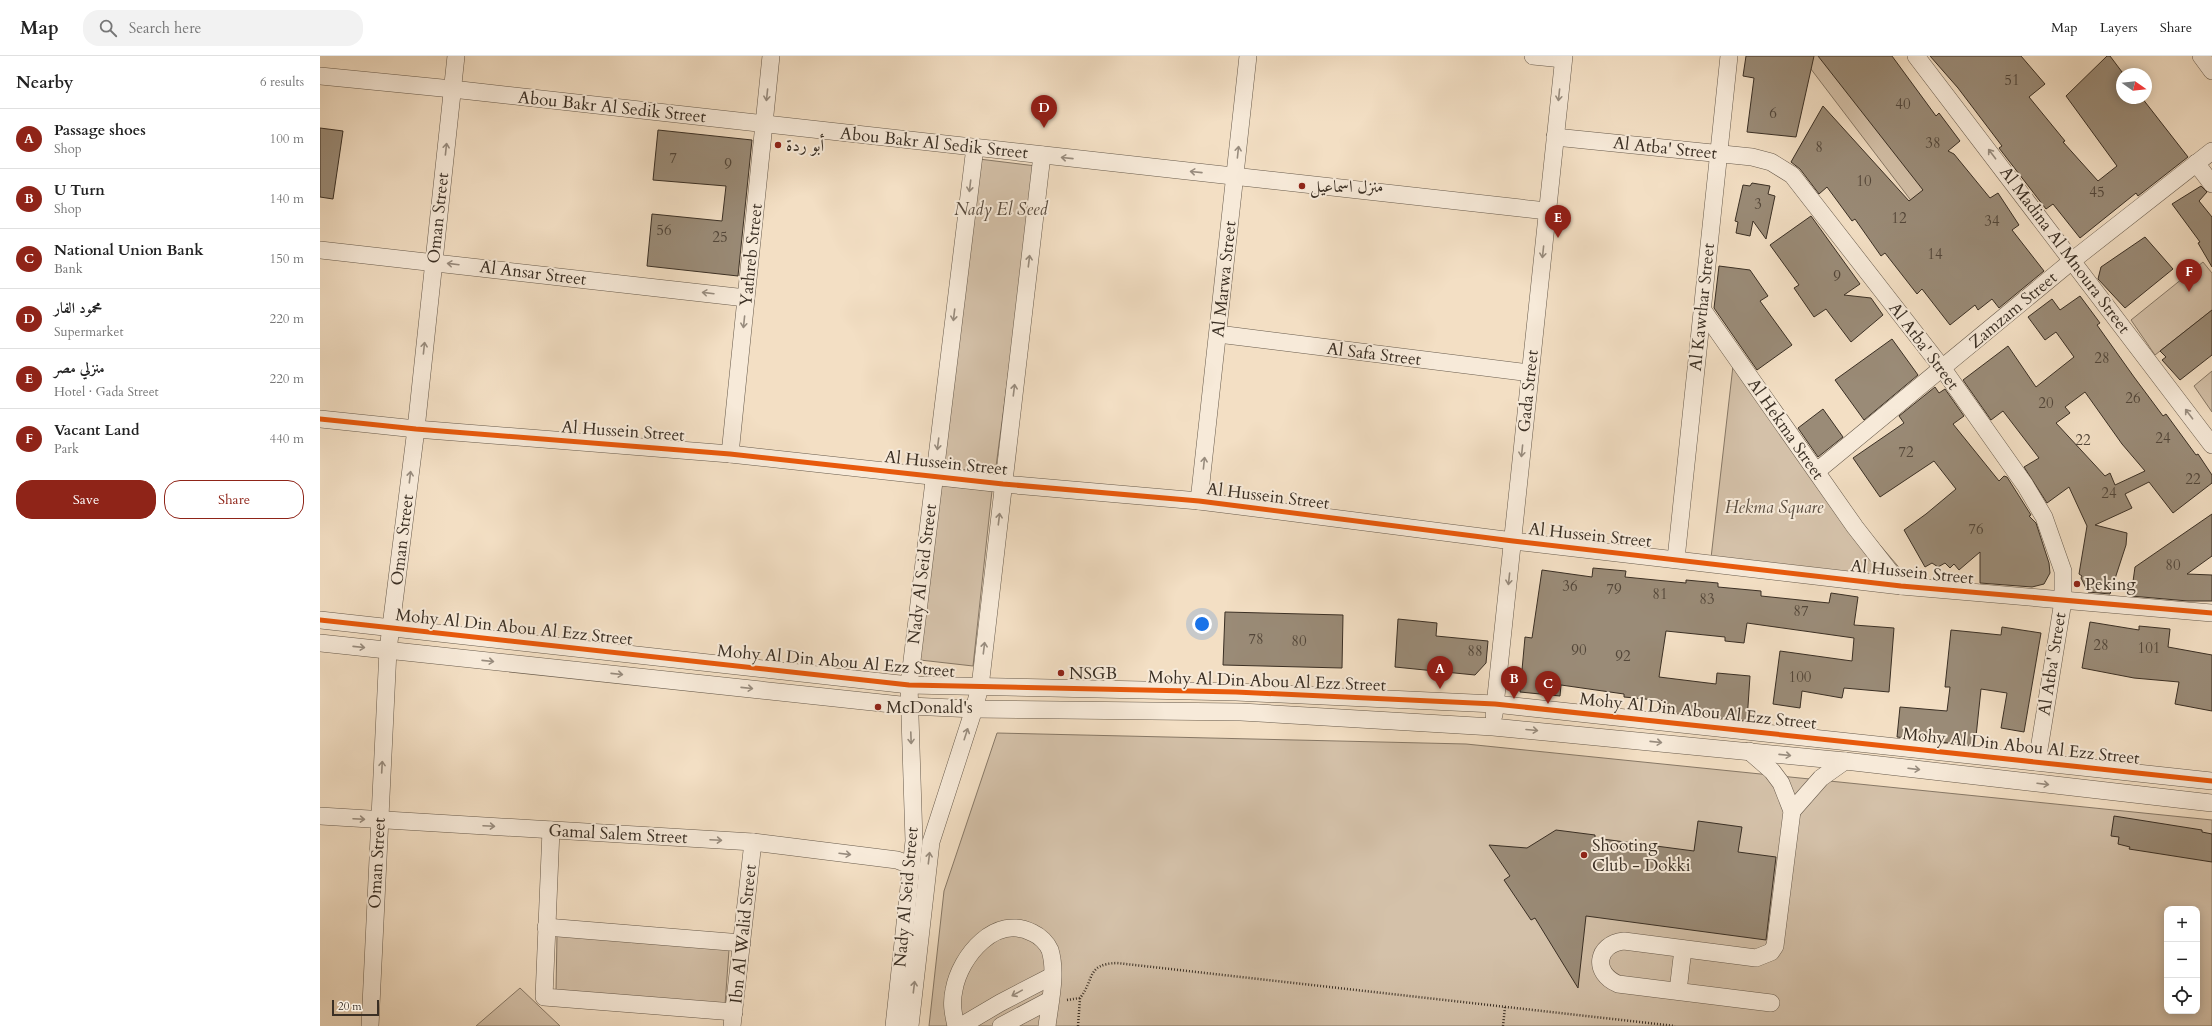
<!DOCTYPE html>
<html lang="en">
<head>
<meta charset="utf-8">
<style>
  body { margin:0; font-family:Cardo,Amiri,serif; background:#f2f2f2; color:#222 }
  .controls { position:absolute; right:12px; bottom:12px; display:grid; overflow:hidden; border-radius:8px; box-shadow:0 2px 10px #0003 }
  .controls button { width:36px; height:36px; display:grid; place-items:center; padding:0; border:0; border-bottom:1px solid #e0e0e0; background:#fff; color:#222; font:20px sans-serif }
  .compass { position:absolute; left:1796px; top:12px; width:36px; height:36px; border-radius:50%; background:#fff; box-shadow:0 2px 10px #0003; rotate:104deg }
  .scale { position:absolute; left:12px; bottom:10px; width:47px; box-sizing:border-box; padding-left:4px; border:2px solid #3a2f24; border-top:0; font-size:11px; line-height:14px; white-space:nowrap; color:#3a2f24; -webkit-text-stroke:3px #f7ead9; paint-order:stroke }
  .you { position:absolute; left:882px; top:568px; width:14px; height:14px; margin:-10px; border:3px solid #fff; border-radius:50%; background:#1a73e8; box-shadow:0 0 0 6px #1a73e833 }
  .badge { display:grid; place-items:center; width:26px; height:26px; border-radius:50%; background:#8f2418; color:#fff; font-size:13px; font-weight:700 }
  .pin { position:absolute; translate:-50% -33px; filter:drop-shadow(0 1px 2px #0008) }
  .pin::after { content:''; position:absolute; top:21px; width:14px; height:12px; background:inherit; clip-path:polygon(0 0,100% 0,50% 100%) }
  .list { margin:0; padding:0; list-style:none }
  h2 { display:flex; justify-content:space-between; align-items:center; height:52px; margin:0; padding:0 16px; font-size:17px }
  h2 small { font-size:13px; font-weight:400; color:#767676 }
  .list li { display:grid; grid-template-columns:26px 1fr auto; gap:12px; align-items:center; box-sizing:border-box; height:60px; padding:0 16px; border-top:1px solid #e0e0e0 }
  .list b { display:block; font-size:15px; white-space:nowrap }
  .list p { margin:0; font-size:13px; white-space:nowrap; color:#767676 }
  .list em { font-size:13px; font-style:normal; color:#767676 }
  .actions { display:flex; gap:8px; padding:12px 16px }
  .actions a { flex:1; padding:9px 0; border:1px solid #8f2418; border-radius:16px; text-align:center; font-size:14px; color:#8f2418 }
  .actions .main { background:#8f2418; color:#fff }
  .icon { flex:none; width:22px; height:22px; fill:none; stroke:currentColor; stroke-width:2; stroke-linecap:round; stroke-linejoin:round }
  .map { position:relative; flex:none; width:1892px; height:970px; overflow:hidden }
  header { display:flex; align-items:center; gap:24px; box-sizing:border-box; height:56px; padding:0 20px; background:#fff; border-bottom:1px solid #e0e0e0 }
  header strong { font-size:19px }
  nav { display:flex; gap:22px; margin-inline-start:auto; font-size:14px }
  .search { width:280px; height:36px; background:#f2f2f2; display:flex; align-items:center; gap:10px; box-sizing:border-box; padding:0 14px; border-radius:16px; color:#767676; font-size:15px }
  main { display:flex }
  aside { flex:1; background:#fff }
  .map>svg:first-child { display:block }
  .green { fill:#d4c1a9; stroke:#877866; fill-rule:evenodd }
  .building { fill:#9a8b77; stroke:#3a2f24; fill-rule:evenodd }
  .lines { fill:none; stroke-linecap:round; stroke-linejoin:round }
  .minor-casing { stroke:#685b4c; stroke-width:18 }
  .path { stroke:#3a2f24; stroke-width:2.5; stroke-dasharray:1 2; stroke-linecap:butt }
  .minor { stroke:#f7ead9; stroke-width:17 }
  .cycleway-casing { stroke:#f7ead9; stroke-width:8 }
  .cycleway { stroke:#e8590c; stroke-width:5 }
  .oneway { stroke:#988c7e }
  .poi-dot { fill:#8f2418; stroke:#f7ead9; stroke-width:1.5 }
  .labels { text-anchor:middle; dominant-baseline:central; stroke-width:4; stroke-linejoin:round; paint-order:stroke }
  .number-label { font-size:15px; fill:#524639 }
  .street-label { font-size:17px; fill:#3a2f24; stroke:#f7ead9 }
  .poi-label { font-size:17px; fill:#3a2f24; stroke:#f7ead9; text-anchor:start }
  .park-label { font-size:17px; font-style:italic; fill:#594c3f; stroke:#f7ead9 }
</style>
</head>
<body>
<header>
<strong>Map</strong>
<div class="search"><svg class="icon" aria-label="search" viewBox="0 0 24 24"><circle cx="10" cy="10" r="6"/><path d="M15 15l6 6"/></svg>Search here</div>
<nav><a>Map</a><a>Layers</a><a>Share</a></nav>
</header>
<main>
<aside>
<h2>Nearby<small>6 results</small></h2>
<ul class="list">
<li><span class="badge">A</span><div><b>Passage shoes</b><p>Shop</p></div><em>100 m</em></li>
<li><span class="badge">B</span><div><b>U Turn</b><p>Shop</p></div><em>140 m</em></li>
<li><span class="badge">C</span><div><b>National Union Bank</b><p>Bank</p></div><em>150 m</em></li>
<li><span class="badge">D</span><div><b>محمود الفار</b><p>Supermarket</p></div><em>220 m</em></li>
<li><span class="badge">E</span><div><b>منزلي مصر</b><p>Hotel · Gada Street</p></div><em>220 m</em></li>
<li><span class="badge">F</span><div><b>Vacant Land</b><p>Park</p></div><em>440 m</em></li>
</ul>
<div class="actions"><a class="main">Save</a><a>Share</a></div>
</aside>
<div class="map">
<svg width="1892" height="970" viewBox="0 0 1892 970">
  <rect width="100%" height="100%" fill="#f3dfc4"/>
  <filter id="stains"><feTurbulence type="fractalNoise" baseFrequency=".005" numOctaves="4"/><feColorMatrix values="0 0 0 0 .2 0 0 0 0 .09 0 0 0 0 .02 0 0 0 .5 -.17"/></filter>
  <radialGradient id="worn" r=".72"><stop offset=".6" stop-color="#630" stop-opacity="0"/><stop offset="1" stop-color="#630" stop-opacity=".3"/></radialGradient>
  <!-- green -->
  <g class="green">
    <polygon points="1481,0 1507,0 1673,211 1653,226"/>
    <polygon points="659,103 716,110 675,418 619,410"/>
    <polygon points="1883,206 1892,217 1892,254 1835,299 1811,264"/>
    <polygon points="1414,301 1511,432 1589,523 1391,502"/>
    <polygon points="1892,315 1892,356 1874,330"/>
    <polygon points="618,429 672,435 653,610 600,604"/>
    <path d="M677,677L1146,688L1892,764V970H609L624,835ZM1847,853H1877V955H1847Z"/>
    <polygon points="237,879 409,894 405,949 236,935"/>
    <polygon points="200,932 240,970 156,970"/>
  </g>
  <!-- building -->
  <g class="building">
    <polygon points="1426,0 1494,0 1476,81 1427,76 1434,22 1423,20"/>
    <polygon points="1498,0 1572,0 1616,60 1619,57 1640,85 1628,95 1634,98 1670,142 1678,137 1699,169 1692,174 1724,215 1679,252 1672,243 1658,254 1655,249 1630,269 1602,233 1597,238 1565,197 1561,200 1535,163 1532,165 1507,131 1499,138 1480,113 1471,106 1503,50 1589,145 1603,134"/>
    <polygon points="1610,0 1701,0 1725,28 1709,41 1745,85 1743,86 1778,125 1797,110 1746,40 1787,0 1790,0 1802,16 1802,42 1822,42 1868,101 1818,140 1816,137 1760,182 1733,148 1726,153 1679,92 1682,90 1638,32"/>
    <polygon points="0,72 23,75 13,143 0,141"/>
    <polygon points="338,74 432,84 418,220 327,210 332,158 402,165 406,130 333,124"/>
    <polygon points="1432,127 1450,130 1448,138 1455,140 1446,183 1433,165 1430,180 1416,177 1418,166 1415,165 1423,129 1430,130"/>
    <polygon points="1881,130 1887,136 1879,145 1892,161 1892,211 1878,187 1880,186 1852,148"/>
    <polygon points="1491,160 1540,228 1524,239 1551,242 1563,259 1531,286 1506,253 1494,261 1474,232 1479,229 1450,189"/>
    <polygon points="1825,181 1853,213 1805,252 1778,223 1781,211"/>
    <polygon points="1399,210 1430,214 1448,240 1440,245 1472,289 1437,314 1394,252"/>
    <path d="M1760,240L1780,267L1777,269L1814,321L1843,360L1846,358L1876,399L1878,398L1892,419V427L1853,457L1829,426L1805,438L1812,452L1775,469L1807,477L1806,489L1790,538L1768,536L1761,522L1762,520L1759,518L1767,470L1749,431L1727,447L1704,411L1719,402L1683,355L1671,364L1643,324L1688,290L1716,331L1754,301L1736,276L1725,284L1708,261L1732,243L1740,254ZM1765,336L1802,388L1825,415L1795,429L1790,417L1785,420L1736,367L1750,357L1745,351Z"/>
    <polygon points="1892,254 1892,299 1860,324 1842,304 1846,301 1840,295"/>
    <polygon points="1572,283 1598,319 1544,364 1515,324"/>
    <polygon points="1615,331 1619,337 1625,333 1644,360 1633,368 1679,425 1684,420 1687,421 1711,459 1709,460 1716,467 1729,507 1730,517 1724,528 1712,531 1660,527 1660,496 1639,514 1634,508 1630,512 1625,507 1618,511 1612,507 1605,511 1584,474 1606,458 1636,433 1614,405 1560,441 1533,402 1584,367 1579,360"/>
    <polygon points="1503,353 1523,381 1498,401 1478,372"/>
    <polygon points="1892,458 1892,500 1867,518 1892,519 1892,545 1868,545 1811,540 1815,511"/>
    <polygon points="1273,512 1306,515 1305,521 1366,527 1366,524 1398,527 1398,531 1441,535 1441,540 1509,547 1511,537 1538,541 1534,569 1574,572 1569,636 1524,632 1522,642 1482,635 1480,652 1453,648 1460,595 1532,605 1534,582 1427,567 1424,587 1405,585 1405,581 1346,575 1339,621 1396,628 1397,617 1430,620 1427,665 1344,656 1346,645 1304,641 1304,638 1241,629 1240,640 1200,636 1205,581 1212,582 1222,514 1272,521"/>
    <polygon points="905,556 1023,559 1022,612 903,609"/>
    <polygon points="1078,563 1117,567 1116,580 1168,585 1166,607 1155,619 1075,611"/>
    <polygon points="1770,566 1819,574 1819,570 1850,573 1848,591 1892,599 1892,655 1855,648 1859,626 1814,622 1762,612"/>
    <polygon points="1682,571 1721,577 1704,676 1681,672 1687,637 1661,633 1655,690 1577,681 1580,651 1627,655 1630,631 1625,631 1631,574 1681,579"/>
    <polygon points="1794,760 1882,774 1882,776 1892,778 1892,806 1809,793 1810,791 1798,788 1799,781 1791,780"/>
    <polygon points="1378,765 1422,771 1418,796 1456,801 1446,884 1266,860 1258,932 1215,862 1211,864 1184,824 1190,820 1169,789 1207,792 1236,774 1275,779 1275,782 1374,795"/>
  </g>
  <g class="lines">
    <!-- minor casing -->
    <g class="minor-casing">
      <g id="minor">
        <polyline points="1213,0 1243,3"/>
        <polyline points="1596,0 1892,389"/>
        <polyline points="1881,0 1892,15"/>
        <polyline points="0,20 132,33 1227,155"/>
        <polyline points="1235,81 1432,101 1451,106 1472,119 1623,313 1705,429 1724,461 1743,515 1743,545 1717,706"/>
        <polyline points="1876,107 1892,128"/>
        <polyline points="0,194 426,242"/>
        <polyline points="1382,253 1535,471 1581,530"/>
        <polyline points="898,278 1210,317"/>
        <polyline points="0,363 96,373 410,398 683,428 879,445 1193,485 1581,530 1892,557"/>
        <polyline points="410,398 451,0"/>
        <polyline points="1497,415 1753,204 1892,95"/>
        <polyline points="879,445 928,0"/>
        <polyline points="1356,503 1409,0"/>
        <polyline points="0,564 589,629 916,636 1175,648 1892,725"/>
        <polyline points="0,587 590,650 654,653 921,656 1173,671 1525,705 1892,747"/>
        <polyline points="1174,659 1244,0"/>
        <path d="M1429,695L1452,715L1461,727L1472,755L1455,890L1451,896L1436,902L1304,885C1276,888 1272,917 1298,928L1451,947"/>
        <polyline points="1472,755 1501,722 1525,705"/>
        <polyline points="0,760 433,786 577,804 585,807 592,812"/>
        <polyline points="231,774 224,941 414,956"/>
        <polyline points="226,871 422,887"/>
        <polyline points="1358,935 1363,893"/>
        <polyline points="50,970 68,594 96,373 136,0"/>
        <polyline points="412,970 433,786"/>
        <polyline points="574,970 594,785 589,629 655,91"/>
        <polyline points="590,970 611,786 654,653 660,631 722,99"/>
        <path d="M636,970C633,957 631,947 634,934C640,900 676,857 713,877C720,880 727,887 730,894C737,917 730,946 727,970"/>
        <polyline points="641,970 680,947 732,920"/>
        <polyline points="681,970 730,944"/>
      </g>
    </g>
    <!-- path -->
    <g class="path">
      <path d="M747,944L760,942C775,923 766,908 797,907L1355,970"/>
      <polyline points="758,970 760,942"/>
      <polyline points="1183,970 1185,951"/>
    </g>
    <!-- minor -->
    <use href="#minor" class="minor"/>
    <!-- cycleway casing -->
    <g class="cycleway-casing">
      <g id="cycleway">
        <polyline points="0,363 96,373 410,398 683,428 879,445 1193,485 1581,530 1892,557"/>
        <polyline points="0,564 589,629 916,636 1175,648 1892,725"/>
      </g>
    </g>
    <!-- cycleway -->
    <use href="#cycleway" class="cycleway"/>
  </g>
  <!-- one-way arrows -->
  <defs><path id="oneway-shaft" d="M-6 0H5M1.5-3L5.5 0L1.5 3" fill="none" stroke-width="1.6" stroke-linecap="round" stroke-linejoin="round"/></defs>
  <g class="oneway">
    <use href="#oneway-shaft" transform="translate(447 39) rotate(96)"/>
    <use href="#oneway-shaft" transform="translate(1239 39) rotate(96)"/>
    <use href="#oneway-shaft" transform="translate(126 93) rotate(-84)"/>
    <use href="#oneway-shaft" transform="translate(918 96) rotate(-84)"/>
    <use href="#oneway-shaft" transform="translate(1672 98) rotate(-127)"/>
    <use href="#oneway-shaft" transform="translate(747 102) rotate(-174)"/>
    <use href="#oneway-shaft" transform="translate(876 116) rotate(-174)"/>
    <use href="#oneway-shaft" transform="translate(650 130) rotate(97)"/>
    <use href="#oneway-shaft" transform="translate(1223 196) rotate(96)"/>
    <use href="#oneway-shaft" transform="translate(709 205) rotate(-83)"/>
    <use href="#oneway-shaft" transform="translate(133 208) rotate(-173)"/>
    <use href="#oneway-shaft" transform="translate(388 237) rotate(-173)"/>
    <use href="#oneway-shaft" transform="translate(634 259) rotate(97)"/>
    <use href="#oneway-shaft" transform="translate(424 266) rotate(96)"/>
    <use href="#oneway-shaft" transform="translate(104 292) rotate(-84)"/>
    <use href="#oneway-shaft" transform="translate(694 334) rotate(-83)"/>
    <use href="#oneway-shaft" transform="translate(1869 358) rotate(-127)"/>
    <use href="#oneway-shaft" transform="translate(618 388) rotate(97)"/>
    <use href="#oneway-shaft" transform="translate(1202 395) rotate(96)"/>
    <use href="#oneway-shaft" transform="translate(884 407) rotate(-84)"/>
    <use href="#oneway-shaft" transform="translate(90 421) rotate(-83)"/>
    <use href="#oneway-shaft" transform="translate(679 463) rotate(-83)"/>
    <use href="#oneway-shaft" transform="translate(1189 523) rotate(96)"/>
    <use href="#oneway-shaft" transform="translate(39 591) rotate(6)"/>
    <use href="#oneway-shaft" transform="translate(664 592) rotate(-83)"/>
    <use href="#oneway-shaft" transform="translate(168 605) rotate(6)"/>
    <use href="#oneway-shaft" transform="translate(297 618) rotate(6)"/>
    <use href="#oneway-shaft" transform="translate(427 632) rotate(6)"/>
    <use href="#oneway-shaft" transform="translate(1212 674) rotate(5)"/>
    <use href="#oneway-shaft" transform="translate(646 678) rotate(-72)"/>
    <use href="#oneway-shaft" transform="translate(591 682) rotate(88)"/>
    <use href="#oneway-shaft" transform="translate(1336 686) rotate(6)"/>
    <use href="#oneway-shaft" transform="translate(1465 699) rotate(6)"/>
    <use href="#oneway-shaft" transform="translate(62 711) rotate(-87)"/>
    <use href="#oneway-shaft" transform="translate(1594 713) rotate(7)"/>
    <use href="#oneway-shaft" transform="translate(1723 728) rotate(7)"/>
    <use href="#oneway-shaft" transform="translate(39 763) rotate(3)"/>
    <use href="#oneway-shaft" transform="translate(169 770) rotate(3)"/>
    <use href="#oneway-shaft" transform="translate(396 784) rotate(3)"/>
    <use href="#oneway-shaft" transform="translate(525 798) rotate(7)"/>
    <use href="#oneway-shaft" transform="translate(609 802) rotate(-83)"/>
    <use href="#oneway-shaft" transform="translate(594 931) rotate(-83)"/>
    <use href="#oneway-shaft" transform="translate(697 937) rotate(151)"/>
  </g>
  <!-- markers -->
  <g class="poi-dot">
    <circle cx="458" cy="89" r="4"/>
    <circle cx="982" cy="130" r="4"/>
    <circle cx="1757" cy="528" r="4"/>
    <circle cx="741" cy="617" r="4"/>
    <circle cx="558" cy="651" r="4"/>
    <circle cx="1264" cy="799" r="4"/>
  </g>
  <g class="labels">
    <!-- number labels -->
    <g class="number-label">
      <text x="1692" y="24">51</text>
      <text x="1583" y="48">40</text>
      <text x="1453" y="57">6</text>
      <text x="1613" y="87">38</text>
      <text x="1499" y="91">8</text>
      <text x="353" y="102">7</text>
      <text x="408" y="108">9</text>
      <text x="1544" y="125">10</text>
      <text x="1777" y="136">45</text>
      <text x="1438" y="148">3</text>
      <text x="1579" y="162">12</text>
      <text x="1672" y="165">34</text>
      <text x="344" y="174">56</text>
      <text x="400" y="181">25</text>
      <text x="1615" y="198">14</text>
      <text x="1517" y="220">9</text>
      <text x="1782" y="302">28</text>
      <text x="1813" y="342">26</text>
      <text x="1726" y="347">20</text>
      <text x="1843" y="382">24</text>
      <text x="1763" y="384">22</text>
      <text x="1586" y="396">72</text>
      <text x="1873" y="423">22</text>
      <text x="1789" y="437">24</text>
      <text x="1656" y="473">76</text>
      <text x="1853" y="509">80</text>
      <text x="1250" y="530">36</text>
      <text x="1294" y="533">79</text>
      <text x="1340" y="538">81</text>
      <text x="1387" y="543">83</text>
      <text x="1481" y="555">87</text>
      <text x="936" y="583">78</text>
      <text x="979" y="585">80</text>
      <text x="1781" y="589">28</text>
      <text x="1829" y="592">101</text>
      <text x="1259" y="594">90</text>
      <text x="1155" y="595">88</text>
      <text x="1303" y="600">92</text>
      <text x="1480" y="621">100</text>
    </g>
    <!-- street labels -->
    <g class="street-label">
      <text transform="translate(292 51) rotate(6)">Abou Bakr Al Sedik Street</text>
      <text transform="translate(614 87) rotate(6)">Abou Bakr Al Sedik Street</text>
      <text transform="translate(1345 92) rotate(6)">Al Atba' Street</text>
      <text transform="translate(118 162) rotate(-84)">Oman Street</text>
      <text transform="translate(1745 194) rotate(53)">Al Madina Al Mnoura Street</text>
      <text transform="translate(431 199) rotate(-84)">Yathreb Street</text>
      <text transform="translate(213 217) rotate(7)">Al Ansar Street</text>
      <text transform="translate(904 223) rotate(-84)">Al Marwa Street</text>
      <text transform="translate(1382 251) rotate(-84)">Al Kawthar Street</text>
      <text transform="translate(1693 254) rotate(-40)">Zamzam Street</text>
      <text transform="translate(1604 290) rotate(53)">Al Atba' Street</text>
      <text transform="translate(1054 298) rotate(7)">Al Safa Street</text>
      <text transform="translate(1208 335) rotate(-84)">Gada Street</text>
      <text transform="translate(1466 373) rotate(55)">Al Hekma Street</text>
      <text transform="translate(303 375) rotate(4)">Al Hussein Street</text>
      <text transform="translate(626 407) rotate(6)">Al Hussein Street</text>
      <text transform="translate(948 440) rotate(7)">Al Hussein Street</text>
      <text transform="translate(1270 479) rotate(6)">Al Hussein Street</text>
      <text transform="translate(82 484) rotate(-83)">Oman Street</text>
      <text transform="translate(1592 516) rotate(6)">Al Hussein Street</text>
      <text transform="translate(602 518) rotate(-83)">Nady Al Seid Street</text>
      <text transform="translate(194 571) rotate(6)">Mohy Al Din Abou Al Ezz Street</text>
      <text transform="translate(516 605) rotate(5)">Mohy Al Din Abou Al Ezz Street</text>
      <text transform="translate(1732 608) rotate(-81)">Al Atba' Street</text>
      <text transform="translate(947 625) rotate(2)">Mohy Al Din Abou Al Ezz Street</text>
      <text transform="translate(1378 655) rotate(6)">Mohy Al Din Abou Al Ezz Street</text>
      <text transform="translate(1701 690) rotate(6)">Mohy Al Din Abou Al Ezz Street</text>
      <text transform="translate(298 778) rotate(3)">Gamal Salem Street</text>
      <text transform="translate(57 807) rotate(-87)">Oman Street</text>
      <text transform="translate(586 841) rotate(-85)">Nady Al Seid Street</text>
      <text transform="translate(423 878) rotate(-84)">Ibn Al Walid Street</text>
    </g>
    <!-- poi labels -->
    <g class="poi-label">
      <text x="466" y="89">أبو ردة</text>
      <text x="990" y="130">منزل اسماعيل</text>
      <text x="1765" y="528">Peking</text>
      <text x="749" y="617">NSGB</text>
      <text x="566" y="651">McDonald's</text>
      <text x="1272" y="789">Shooting<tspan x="1272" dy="20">Club - Dokki</tspan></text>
    </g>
    <!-- park labels -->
    <g class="park-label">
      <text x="681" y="153">Nady El Seed</text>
      <text x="1454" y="451">Hekma Square</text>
    </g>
  </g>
  <rect width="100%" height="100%" filter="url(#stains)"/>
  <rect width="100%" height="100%" fill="url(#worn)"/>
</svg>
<div class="controls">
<button>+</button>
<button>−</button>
<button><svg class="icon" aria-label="locate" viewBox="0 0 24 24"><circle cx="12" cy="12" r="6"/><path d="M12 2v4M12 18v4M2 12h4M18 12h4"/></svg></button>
</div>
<svg class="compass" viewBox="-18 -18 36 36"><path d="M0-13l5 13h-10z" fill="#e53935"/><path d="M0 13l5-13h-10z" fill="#767676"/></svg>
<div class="scale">20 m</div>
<div class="you"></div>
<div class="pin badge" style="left:1120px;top:633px">A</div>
<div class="pin badge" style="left:1194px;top:643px">B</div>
<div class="pin badge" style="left:1228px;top:648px">C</div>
<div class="pin badge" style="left:724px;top:72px">D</div>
<div class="pin badge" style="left:1238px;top:182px">E</div>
<div class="pin badge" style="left:1869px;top:236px">F</div>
</div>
</main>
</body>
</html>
